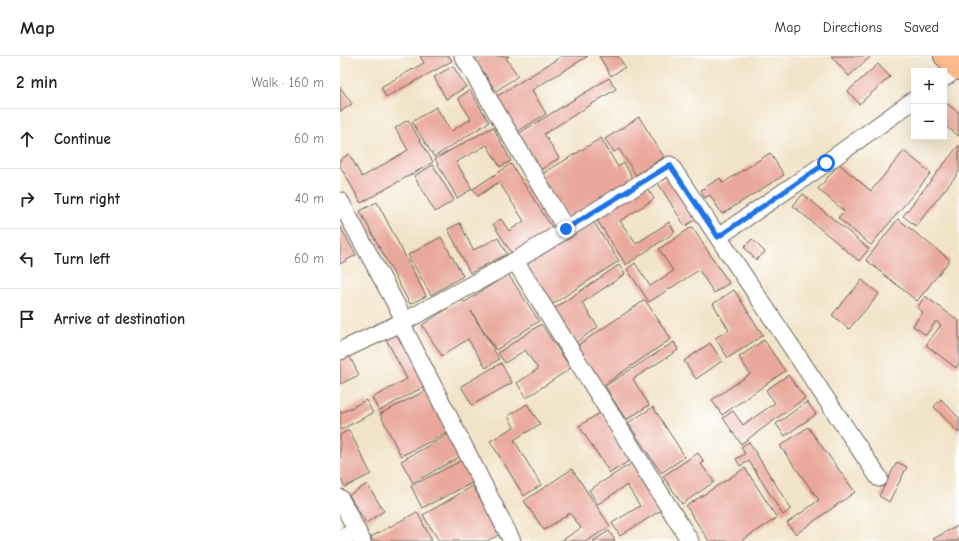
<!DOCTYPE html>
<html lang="en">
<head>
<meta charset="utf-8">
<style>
  body { margin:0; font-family:"Comic Neue",sans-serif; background:#f2f2f2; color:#222 }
  .controls { position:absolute; right:12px; top:12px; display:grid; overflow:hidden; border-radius:0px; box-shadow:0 4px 16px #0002 }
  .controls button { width:36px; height:36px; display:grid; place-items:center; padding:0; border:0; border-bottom:1px solid #e0e0e0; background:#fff; color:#222; font:20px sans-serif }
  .stop { position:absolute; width:12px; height:12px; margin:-9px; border:3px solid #1a73e8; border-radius:50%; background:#fff }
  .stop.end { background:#1a73e8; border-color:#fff; box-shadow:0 1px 4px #0008 }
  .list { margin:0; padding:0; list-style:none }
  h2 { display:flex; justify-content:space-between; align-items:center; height:52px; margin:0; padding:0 16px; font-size:17px }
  h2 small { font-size:13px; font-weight:400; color:#767676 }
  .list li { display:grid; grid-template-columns:26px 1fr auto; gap:12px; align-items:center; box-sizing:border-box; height:60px; padding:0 16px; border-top:1px solid #e0e0e0 }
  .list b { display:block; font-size:15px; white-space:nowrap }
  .list em { font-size:13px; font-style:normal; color:#767676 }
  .icon { flex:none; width:22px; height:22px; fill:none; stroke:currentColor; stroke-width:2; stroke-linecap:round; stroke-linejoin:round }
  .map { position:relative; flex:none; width:619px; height:485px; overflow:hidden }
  header { display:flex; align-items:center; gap:24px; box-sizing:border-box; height:56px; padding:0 20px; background:#fff; border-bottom:1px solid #e0e0e0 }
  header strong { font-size:19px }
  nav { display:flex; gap:22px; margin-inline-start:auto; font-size:14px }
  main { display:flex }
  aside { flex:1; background:#fff }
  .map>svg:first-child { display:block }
  .building { fill:#e9a89b }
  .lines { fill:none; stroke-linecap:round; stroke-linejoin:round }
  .minor-casing { stroke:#676258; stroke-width:19 }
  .major-casing { stroke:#676258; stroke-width:24 }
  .minor { stroke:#fff; stroke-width:17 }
  .major { stroke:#fbbb8c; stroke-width:22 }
  .route { stroke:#1a73e8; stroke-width:5 }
</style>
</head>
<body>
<header>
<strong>Map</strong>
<nav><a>Map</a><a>Directions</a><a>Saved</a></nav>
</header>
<main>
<aside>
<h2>2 min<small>Walk · 160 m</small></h2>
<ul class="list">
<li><svg class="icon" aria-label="ahead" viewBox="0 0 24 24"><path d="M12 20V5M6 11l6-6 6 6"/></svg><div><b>Continue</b></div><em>60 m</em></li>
<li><svg class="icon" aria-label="right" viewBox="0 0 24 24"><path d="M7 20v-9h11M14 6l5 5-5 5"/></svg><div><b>Turn right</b></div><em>40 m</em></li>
<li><svg class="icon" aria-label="left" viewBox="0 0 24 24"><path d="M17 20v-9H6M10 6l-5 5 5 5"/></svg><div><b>Turn left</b></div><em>60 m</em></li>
<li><svg class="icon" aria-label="arrive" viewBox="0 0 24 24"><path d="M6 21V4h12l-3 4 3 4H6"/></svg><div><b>Arrive at destination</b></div></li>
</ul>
</aside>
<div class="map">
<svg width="619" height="485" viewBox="0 0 619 485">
  <rect width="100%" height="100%" fill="#fff"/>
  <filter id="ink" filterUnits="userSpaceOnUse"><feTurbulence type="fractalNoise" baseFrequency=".025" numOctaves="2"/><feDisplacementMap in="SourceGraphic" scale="8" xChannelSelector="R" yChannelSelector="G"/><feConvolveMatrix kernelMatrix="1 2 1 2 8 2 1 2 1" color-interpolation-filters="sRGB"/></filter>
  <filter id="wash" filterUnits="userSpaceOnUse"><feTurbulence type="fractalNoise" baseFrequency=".012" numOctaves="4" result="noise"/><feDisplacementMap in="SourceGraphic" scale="16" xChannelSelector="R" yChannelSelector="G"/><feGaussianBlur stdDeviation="0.9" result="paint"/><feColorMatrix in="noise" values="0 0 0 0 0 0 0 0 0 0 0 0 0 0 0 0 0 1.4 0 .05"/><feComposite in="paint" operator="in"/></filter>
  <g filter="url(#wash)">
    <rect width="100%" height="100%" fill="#f1e3c7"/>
    <g id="blocks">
      <!-- building -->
      <g class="building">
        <polygon points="80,0 109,0 112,5 46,41 41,31 84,7"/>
        <polygon points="140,0 169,0 166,2 178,20 156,35 135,4"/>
        <polygon points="222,0 248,0 192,34 206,58 177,76 156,41"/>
        <polygon points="259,0 278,0 285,11 271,20"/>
        <polygon points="491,0 531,0 509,20"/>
        <polygon points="538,8 550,21 519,48 508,35"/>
        <polygon points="113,10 126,31 106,43 94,21"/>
        <polygon points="269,22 276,33 204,78 219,102 200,114 178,78"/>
        <polygon points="0,31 12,48 1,55 0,53"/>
        <polygon points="130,34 149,66 94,101 72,66 96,51 111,75 131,63 118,42"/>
        <polygon points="604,46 619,57 619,80 604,69"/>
        <polygon points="299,61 324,101 296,119 279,93 274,96 265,83"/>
        <polygon points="68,64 93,106 21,147 0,110 0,104 9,98 22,121 68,94 55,72"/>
        <polygon points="153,71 171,105 160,111 147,89 116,106 132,133 117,142 95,103"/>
        <polygon points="261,82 278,111 284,107 293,123 228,163 201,119"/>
        <polygon points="619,89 619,116 576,170 563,160"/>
        <polygon points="564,95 591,117 531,189 498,162 504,155 478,133 499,108 531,135"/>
        <polygon points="430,97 444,119 382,158 370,139 365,142 361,134 380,122 383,127"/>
        <polygon points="171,108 213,173 173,199 153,168 161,163 169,175 184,165 159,126 138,140 133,133"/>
        <polygon points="93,109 114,144 95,156 74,120"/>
        <polygon points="332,119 358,162 345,170 318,127"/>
        <polygon points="305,129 314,143 280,165 296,188 329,166 335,176 286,209 255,161"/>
        <polygon points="463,138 529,193 519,205 453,150"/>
        <polygon points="37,146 86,240 70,248 20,155"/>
        <polygon points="558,163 610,204 577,245 526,204"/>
        <polygon points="253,165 279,205 211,249 185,209"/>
        <polygon points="120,167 133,194 158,182 167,198 130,217 108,173"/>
        <polygon points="0,170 16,199 0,208"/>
        <polygon points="352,171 389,227 374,237 359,214 309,246 287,213 295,207 310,230 333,215 319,193"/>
        <polygon points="101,181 123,220 91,239 68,199"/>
        <polygon points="412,183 425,196 416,204 404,191"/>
        <polygon points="279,209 285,218 242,247 258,271 235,287 212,254"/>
        <polygon points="168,218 199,265 156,294 131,255 159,303 146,312 128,283 102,300 82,269 121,244 125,246"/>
        <polygon points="522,224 539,238 509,273 492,259"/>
        <polygon points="394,234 423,279 388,302 375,282 389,274 373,248"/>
        <polygon points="585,240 619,265 619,307 616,312 586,289 601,269 596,265 586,279 573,270 583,256 577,252"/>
        <polygon points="305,244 331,283 262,330 235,291"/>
        <polygon points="201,268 231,312 186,342 177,327 198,313 185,294 165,307 158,297"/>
        <polygon points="60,276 87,329 39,355 32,342 67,323 46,283"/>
        <polygon points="424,284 445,315 382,359 372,344 410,318 399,301"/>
        <polygon points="334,286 338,294 293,323 309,349 286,364 265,330"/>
        <polygon points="370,287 382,305 356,323 344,305"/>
        <polygon points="8,297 19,319 0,328 0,301"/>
        <polygon points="161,307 172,327 132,349 121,330"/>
        <polygon points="448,319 465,342 401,388 383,362 393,355 403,369 435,347 426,334"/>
        <polygon points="89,333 111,375 61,400 40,358"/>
        <polygon points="601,343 619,362 619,377 594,351"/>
        <polygon points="26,344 33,357 0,374 0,355 1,357"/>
        <polygon points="467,346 476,358 445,380 436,368"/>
        <polygon points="187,348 200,368 174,384 201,429 184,440 150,385 174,371 168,360"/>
        <polygon points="313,351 345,401 321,417 288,367"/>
        <polygon points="261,356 292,403 270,417 239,370"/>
        <polygon points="468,371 515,436 456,478 447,467 479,444 440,390"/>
        <polygon points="9,374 31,418 5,431 0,422 0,379"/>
        <polygon points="109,378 121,400 73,427 61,405"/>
        <polygon points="409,386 451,453 443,459 409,405 400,410 396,403 405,398 401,391"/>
        <polygon points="358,397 364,406 361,408 374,426 342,448 323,420"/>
        <polygon points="123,404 134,426 82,452 71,430"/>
        <polygon points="294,406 323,453 280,480 272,467 300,450 287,429 258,448 249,434"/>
        <polygon points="557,406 567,411 549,446 539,440"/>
        <polygon points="405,412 437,462 401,485 369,485 346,450"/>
        <polygon points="232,413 270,470 247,485 221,485 241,472 230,457 204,474 184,445"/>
        <polygon points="27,428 44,455 26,467 9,439"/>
        <polygon points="133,430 160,478 147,485 99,485 83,459"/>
        <polygon points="77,456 92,485 33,485 31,481"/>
        <polygon points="619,469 619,485 595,485 593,483"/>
        <polygon points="269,475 275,484 274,485 253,485"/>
      </g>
    </g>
  </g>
  <g filter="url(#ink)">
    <use href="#blocks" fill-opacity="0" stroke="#676258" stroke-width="1"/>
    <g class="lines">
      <!-- minor casing -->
      <g class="minor-casing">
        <g id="minor">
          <polyline points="123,0 226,173"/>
          <polyline points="604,22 618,12"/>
          <polyline points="0,145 65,265"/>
          <polyline points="378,181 539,422"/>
          <polyline points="175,205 350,485"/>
          <polyline points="61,267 172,485"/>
          <polyline points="0,295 65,265 175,205 330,109 378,181 486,107 574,44"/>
          <polyline points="0,442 22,485"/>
          <polyline points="0,483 17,475"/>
        </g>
      </g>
      <!-- major casing -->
      <g class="major-casing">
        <polyline id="major" points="605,0 619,13"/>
      </g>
      <!-- minor -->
      <use href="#minor" class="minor"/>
      <!-- major -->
      <use href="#major" class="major"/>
    </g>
  </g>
  <g class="lines" filter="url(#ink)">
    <!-- route -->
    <polyline class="route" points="226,173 330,109 378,181 486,107"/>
  </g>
</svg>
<div class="controls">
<button>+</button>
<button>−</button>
</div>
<div class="stop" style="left:486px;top:107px"></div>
<div class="stop end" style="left:226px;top:173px"></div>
</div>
</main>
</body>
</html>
